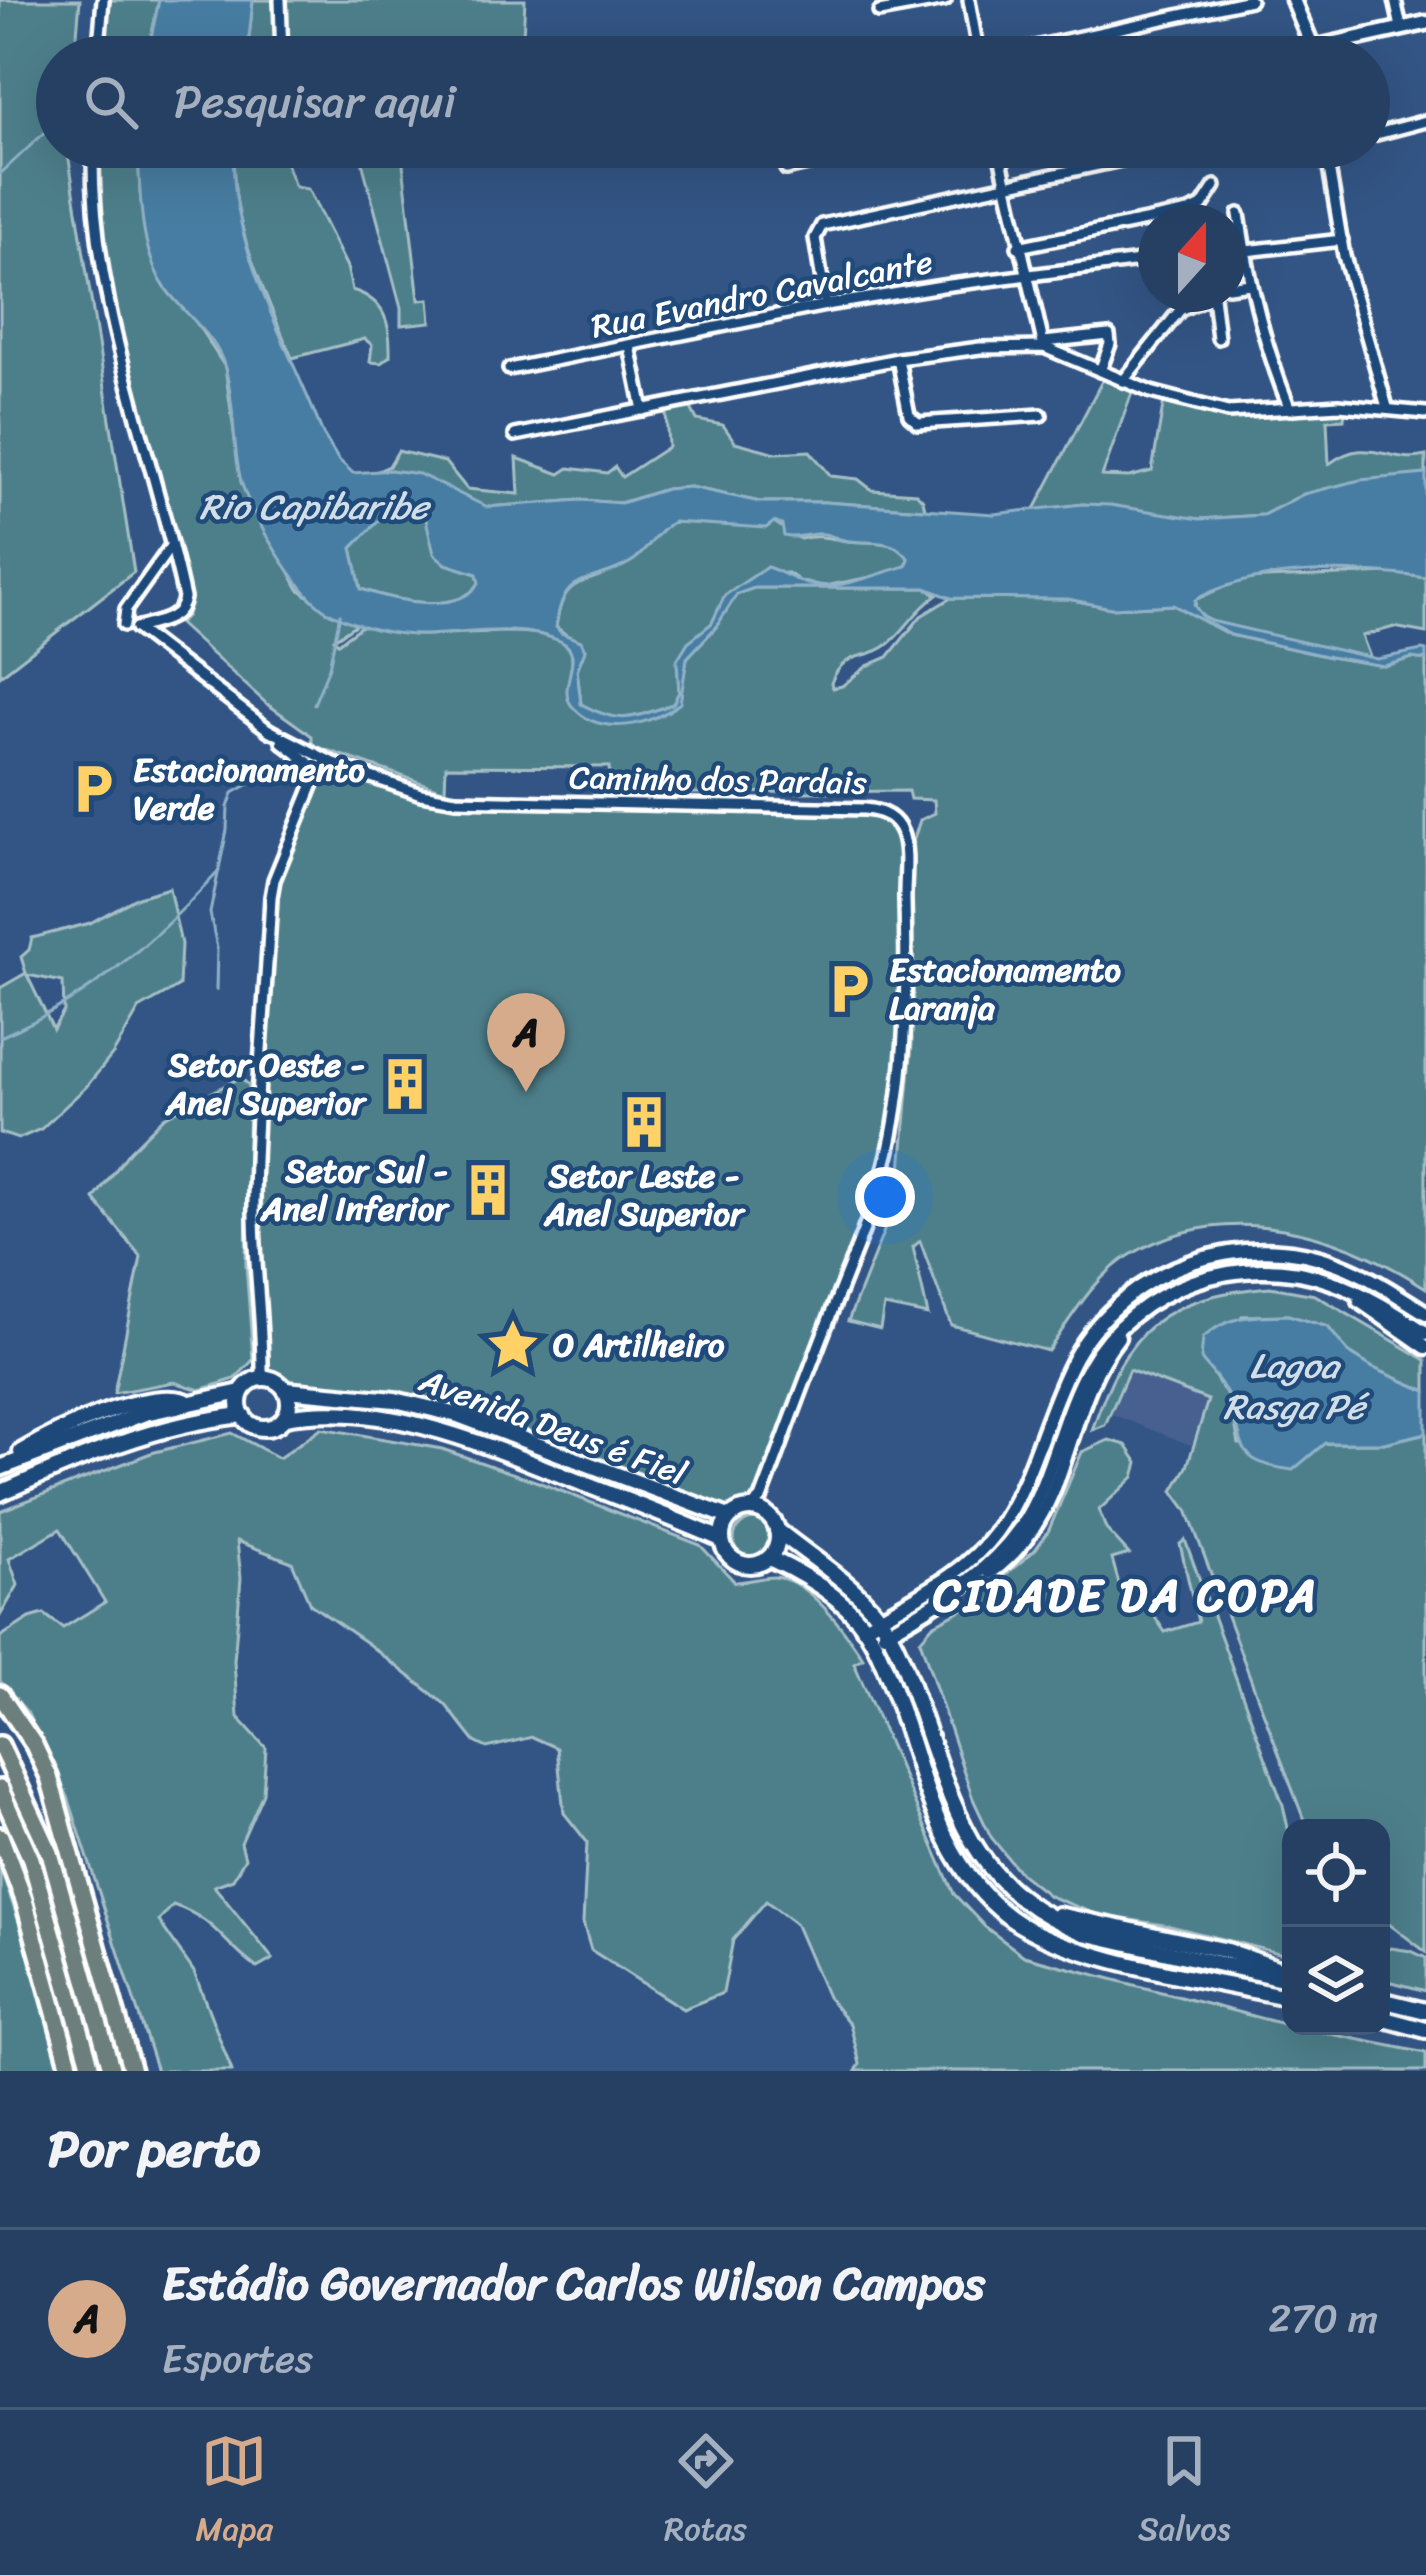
<!DOCTYPE html>
<html lang="pt">
<head>
<meta charset="utf-8">
<style>
  body { margin:0; font-family:Sriracha,sans-serif; background:#324b6d; color:#f1f3f6 }
  .controls { position:absolute; right:36px; bottom:36px; display:grid; overflow:hidden; border-radius:24px; box-shadow:0 12px 48px #0002 }
  .controls button { width:108px; height:108px; display:grid; place-items:center; padding:0; border:0; border-bottom:3px solid #425978; background:#264064; color:#f1f3f6; font:60px sans-serif }
  .compass { position:absolute; left:1138px; top:204px; width:108px; height:108px; border-radius:50%; background:#264064; box-shadow:0 12px 48px #0002; rotate:21deg }
  .you { position:absolute; left:885px; top:1197px; width:42px; height:42px; margin:-30px; border:9px solid #fff; border-radius:50%; background:#1a73e8; box-shadow:0 0 0 18px #1a73e833 }
  .badge { display:grid; place-items:center; width:78px; height:78px; border-radius:50%; background:#d6ab8b; color:#111; font-size:39px; font-weight:700 }
  .pin { position:absolute; translate:-50% -99px; filter:drop-shadow(0 3px 6px #0008) }
  .pin::after { content:''; position:absolute; top:63px; width:42px; height:36px; background:inherit; clip-path:polygon(0 0,100% 0,50% 100%) }
  .list { margin:0; padding:0; list-style:none }
  h2 { display:flex; justify-content:space-between; align-items:center; height:156px; margin:0; padding:0 48px; font-size:51px }
  h2 small { font-size:39px; font-weight:400; color:#a4afbf }
  .list li { display:grid; grid-template-columns:78px 1fr auto; gap:36px; align-items:center; box-sizing:border-box; height:180px; padding:0 48px; border-top:3px solid #425978 }
  .list b { display:block; font-size:45px; white-space:nowrap }
  .list p { margin:0; font-size:39px; white-space:nowrap; color:#a4afbf }
  .list em { font-size:39px; font-style:normal; color:#a4afbf }
  .icon { flex:none; width:66px; height:66px; fill:none; stroke:currentColor; stroke-width:2; stroke-linecap:round; stroke-linejoin:round }
  .map { position:relative; flex:none; width:1426px; height:2071px; overflow:hidden }
  .search { position:absolute; background:#264064; box-shadow:0 12px 48px #0002; left:36px; right:36px; top:36px; height:132px; display:flex; align-items:center; gap:30px; box-sizing:border-box; padding:0 42px; border-radius:66px; color:#a4afbf; font-size:45px }
  .sheet { height:336px; background:#264064 }
  nav { display:flex; justify-content:space-around; align-items:center; box-sizing:border-box; height:168px; border-top:3px solid #425978; background:#264064; font-size:33px; color:#a4afbf }
  nav a { display:grid; justify-items:center; gap:6px }
  nav .on { color:#d6ab8b }
  .map>svg:first-child { display:block }
  .built { fill:#46618f }
  .green { fill:#4d7f8b; stroke:#a6bfc5; stroke-width:3; fill-rule:evenodd }
  .water { fill:#467da2; stroke:#90b1c7; stroke-width:3; fill-rule:evenodd }
  .lines { fill:none; stroke-linecap:round; stroke-linejoin:round }
  .stream { stroke:#90b1c7; stroke-width:3 }
  .minor-casing { stroke:#fff; stroke-width:18 }
  .tertiary-casing { stroke:#fff; stroke-width:21 }
  .secondary-casing { stroke:#fff; stroke-width:22 }
  .trunk-casing { stroke:#fff; stroke-width:24 }
  .minor { stroke:#1f4a7a; stroke-width:9 }
  .tertiary { stroke:#1f4a7a; stroke-width:12 }
  .secondary { stroke:#1f4a7a; stroke-width:14 }
  .trunk { stroke:#6c7f7c; stroke-width:15 }
  .labels { text-anchor:middle; dominant-baseline:central; stroke-width:9; stroke-linejoin:round; paint-order:stroke }
  .street-label { font-size:33px; fill:#fff; stroke:#1f4a7a }
  .poi-label { font-size:33px; font-weight:bold; fill:#fff; stroke:#1f4a7a; text-anchor:start }
  .water-label { font-size:36px; font-style:italic; fill:#d1dee8; stroke:#1f4a7a }
  .district-label { font-size:45px; font-weight:bold; letter-spacing:3px; fill:#fff; stroke:#1f4a7a }
</style>
</head>
<body>
<div class="map">
<svg width="1426" height="2071" viewBox="0 0 1426 2071">
  <rect width="100%" height="100%" fill="#335585"/>
  <filter id="ink" filterUnits="userSpaceOnUse"><feTurbulence type="fractalNoise" baseFrequency=".00833" numOctaves="2"/><feDisplacementMap in="SourceGraphic" scale="24" xChannelSelector="R" yChannelSelector="G"/><feConvolveMatrix kernelMatrix="1 2 1 2 8 2 1 2 1" color-interpolation-filters="sRGB"/></filter>
  <g filter="url(#ink)">
    <!-- built -->
    <polygon class="built" points="1129,1369 1208,1400 1191,1445 1111,1414"/>
    <!-- green -->
    <g class="green">
      <polygon points="0,0 80,0 75,57 57,57 57,147 67,147 134,572 0,676"/>
      <polygon points="107,0 159,0 147,57 101,57"/>
      <polygon points="253,0 525,0 523,36 488,50 476,44 451,57 247,57"/>
      <path d="M95,147H138L140,193L151,257L165,287L192,316L225,367L241,482L299,589L327,611L358,623L334,639L338,643L364,624C382,629 400,635 419,635C449,636 546,622 567,646C581,661 560,682 573,708L619,725L679,703L687,658L716,627L737,594L754,588H926L937,595C914,611 906,630 887,645C865,662 845,648 831,683L833,688L842,686L867,666L888,657L921,616L951,598L1068,599L1111,608L1173,605L1230,635L1330,657L1384,666L1412,658L1426,660V1288C1340,1232 1228,1198 1132,1254C1096,1274 1071,1318 1048,1351L951,1325L920,1241L913,1247L928,1315L884,1306L880,1329L848,1321L899,1193L912,1044L911,848L920,820L935,813L934,800L910,799L908,791L611,794L609,767L446,766L445,791L312,745V736L266,703L179,624L187,615L190,600L125,359L101,250Z"/>
      <path d="M234,147H280L295,187L308,189L347,267L352,290C385,300 391,323 390,356L381,363L370,362L372,345L365,339L292,358C264,290 228,222 234,147Z"/>
      <polygon points="358,147 401,147 419,300 429,299 431,322 401,325 401,308"/>
      <path d="M1103,379L1133,390L1102,476L1129,477L1152,471L1164,400L1232,417L1345,409L1344,419L1327,420L1329,464C1368,434 1389,465 1426,456V474L1304,494L1263,515L1200,519L1083,504L1034,511Z"/>
      <polygon points="690,406 697,420 723,425 735,442 776,453 810,451 831,476 858,479 872,490 916,493 923,500 925,509 824,502 760,502 690,487 666,489 620,503 581,500 487,507 454,494 369,475 389,466 398,451 445,462 467,489 519,494 517,458 560,474 569,468 607,473 615,467 622,477 668,447 666,412"/>
      <path d="M387,512L425,515L430,533L446,564L477,574L479,583C458,616 393,600 361,589L352,548Z"/>
      <path d="M673,522C706,522 744,530 774,522L800,539C819,534 828,538 847,541C871,544 894,537 909,559L906,566L876,576L825,586L801,582L788,573L756,575L725,595L712,623L677,660L679,692L673,704C631,718 623,726 581,704L577,670L585,649L556,627C564,570 584,590 620,565C639,552 652,534 673,522Z"/>
      <path d="M1390,573L1426,578V633L1394,627L1362,636L1370,657C1338,652 1225,633 1202,616C1194,611 1196,609 1195,600L1241,579Z"/>
      <polygon points="325,774 349,775 441,802 887,813 904,835 904,1045 880,1183 761,1499 750,1509 725,1517 458,1415 306,1392 262,1378 254,1261 271,897 304,808"/>
      <path d="M169,888L181,944L179,986L139,1009L113,1054L86,1087L41,1129L18,1139L0,1133V988L26,973L21,957L29,950L32,938L90,923L138,897ZM27,975L63,982L64,1011L53,1029Z"/>
      <polygon points="240,1078 249,1085 246,1264 253,1360 235,1379 200,1390 174,1382 114,1393 141,1257 94,1199 129,1152 164,1117"/>
      <path d="M1270,1287L1315,1295L1426,1360V1391L1373,1368L1348,1352L1328,1327L1288,1315L1242,1316L1213,1374L1231,1402L1239,1444L1384,1443L1426,1433V1952L1381,1918V1828H1307L1187,1510L1173,1491L1187,1467L1208,1400L1129,1370L1105,1425L1092,1430C1127,1328 1162,1297 1270,1287Z"/>
      <polygon points="300,1398 410,1409 479,1429 725,1523 720,1536 408,1421 301,1413"/>
      <path d="M239,1404L240,1418L148,1433L0,1491V1481C80,1447 152,1415 239,1404Z"/>
      <path d="M321,1428L442,1449L538,1482L700,1545L735,1582C748,1582 760,1577 773,1577C807,1577 846,1632 863,1658L854,1663L954,1894L985,1927L1024,1956L1291,2026L1426,2053V2071H856L860,2064L850,2024L827,1997L795,1923L766,1901L733,1940L723,1993L683,2009L591,1950L583,1923L587,1842L564,1813L557,1748L532,1737L487,1748L475,1742L445,1704L368,1644L310,1604L292,1562L237,1541L241,1578L234,1661L238,1717L266,1748L263,1793L241,1843L245,1858L233,1879L214,1886L273,1959L257,1968C221,1942 217,1920 173,1905L159,1921L194,1972L232,2071H157L68,1797L27,1712L0,1681V1637L30,1618L44,1614L63,1628L105,1602L60,1529L9,1559L18,1585L0,1616V1511L151,1453L232,1433L279,1458Z"/>
      <polygon points="1109,1440 1126,1445 1138,1463 1134,1477 1099,1510 1106,1529 1129,1554 1112,1559 1124,1602 1142,1598 1165,1632 1198,1622 1180,1544 1185,1540 1283,1805 1291,1842 1291,1956 1170,1926 1098,1915 1049,1896 1020,1873 991,1837 973,1799 920,1640 933,1625 967,1607 1035,1550 1048,1532 1082,1452"/>
      <circle cx="755" cy="1540" r="21"/>
      <polygon points="0,1867 70,2071 0,2071"/>
      <polygon points="1391,1948 1411,1951 1426,1958 1426,1991 1381,1979 1381,1955"/>
    </g>
    <!-- water -->
    <g class="water">
      <polygon points="159,0 253,0 247,57 147,57"/>
      <path d="M138,147H234C227,243 289,346 323,434L338,459L353,473L391,470L419,474L487,507L581,500L621,503L666,489L690,487L760,502H824L994,514L1083,504L1110,505L1200,519L1263,515L1304,494L1360,480L1426,474V578C1357,568 1257,565 1195,600L1194,605L1203,617L1211,621L1377,659L1422,650L1426,651V660L1412,658L1384,666L1330,657L1231,635L1173,605L1111,608L1068,599L951,598L926,588H754L737,594L716,627L687,658L680,703C652,726 599,738 572,706C555,686 589,654 560,641C520,623 467,634 425,635C395,636 354,626 328,612C298,595 247,510 240,477C232,442 235,402 225,368C216,335 185,315 166,289C139,252 140,191 138,147ZM401,511L425,515L434,554L446,564L477,574L479,583C458,616 393,600 361,589L352,548L387,512ZM673,522L766,528L774,522L782,525L784,536C799,540 809,532 824,534C831,535 837,539 844,540C868,545 893,536 909,559L906,566C875,574 834,594 802,582C790,578 780,571 767,567L725,595L712,623L688,642L677,660L679,692L673,704C632,718 622,726 581,704L577,670L585,650L581,641L561,633L556,627C563,568 591,586 631,562C647,553 652,535 673,522Z"/>
      <path d="M1288,1315L1328,1327L1348,1352L1373,1368L1426,1391V1433L1384,1443H1325L1293,1470C1231,1462 1247,1446 1229,1399C1223,1383 1211,1372 1201,1359L1203,1338C1228,1314 1255,1316 1288,1315Z"/>
    </g>
    <g class="lines">
      <!-- stream -->
      <g class="stream">
        <polyline points="0,174 57,121"/>
        <polyline points="314,704 329,667 340,614"/>
        <polyline points="216,990 217,948 210,913 227,830 228,807 233,793 269,773"/>
        <path d="M0,1037C88,1000 156,940 219,871"/>
      </g>
      <!-- minor casing -->
      <g class="minor-casing">
        <g id="minor">
          <polyline points="280,0 282,57"/>
          <polyline points="969,0 979,57"/>
          <polyline points="1395,0 1401,27"/>
          <polyline points="879,12 945,0"/>
          <polyline points="98,57 103,0"/>
          <polyline points="989,57 1250,0"/>
          <polyline points="1288,57 1313,48"/>
          <polyline points="1369,136 1426,121"/>
          <path d="M93,147C90,304 152,447 184,598C181,621 156,622 136,628"/>
          <polyline points="998,147 1044,347"/>
          <polyline points="1334,147 1326,150 1344,256 1387,407"/>
          <polyline points="786,169 881,147"/>
          <path d="M1239,214C1249,282 1264,346 1290,409"/>
          <polyline points="1018,247 1189,212 1202,206 1215,186"/>
          <polyline points="1228,253 1342,240"/>
          <polyline points="1228,287 1250,284"/>
          <polyline points="1213,296 1218,338"/>
          <polyline points="826,305 815,238 822,225 1181,147"/>
          <polyline points="1044,342 1109,335 1110,344 1100,371"/>
          <polyline points="630,346 643,410"/>
          <polyline points="898,359 909,415 918,423 1041,415"/>
          <polyline points="509,369 826,305 942,286 1156,259"/>
          <polyline points="1123,381 1180,310 1214,294"/>
          <polyline points="515,435 898,359 980,348 1044,347 1151,392 1228,412 1339,405 1426,413"/>
          <polyline points="124,625 126,609 171,546"/>
          <polyline points="136,628 270,731"/>
          <path d="M267,729L339,766L421,794L456,800L864,809C918,813 904,862 905,902C907,986 907,1069 889,1150C877,1201 856,1249 837,1298C816,1352 795,1407 775,1462L761,1499L750,1509"/>
          <polyline points="282,742 308,762 315,779"/>
          <path d="M262,1378C263,1319 253,1261 254,1202C255,1100 266,998 271,897L274,880L315,779L339,766"/>
        </g>
      </g>
      <!-- tertiary casing -->
      <g class="tertiary-casing">
        <g id="tertiary">
          <polyline points="1293,0 1313,48 1426,23"/>
          <polyline points="1360,1301 1426,1347"/>
          <path d="M990,1573C1075,1512 1060,1411 1118,1337"/>
          <path d="M863,1628C911,1598 961,1579 996,1532C1034,1479 1044,1414 1075,1357C1125,1267 1243,1227 1338,1264C1370,1276 1397,1295 1426,1313"/>
          <path d="M884,1634C936,1603 984,1579 1020,1528C1053,1479 1060,1418 1089,1367C1134,1286 1242,1250 1329,1281C1364,1293 1395,1313 1426,1333"/>
        </g>
      </g>
      <!-- secondary casing -->
      <g class="secondary-casing">
        <g id="secondary">
          <circle cx="264" cy="1403" r="25"/>
          <polyline points="286,1390 395,1400 458,1415 729,1517"/>
          <path d="M285,1417C383,1400 484,1444 574,1480C623,1499 673,1518 721,1539"/>
          <path d="M21,1452C57,1430 145,1389 185,1401"/>
          <polyline points="0,1468 145,1413 241,1392"/>
          <path d="M0,1493C79,1458 155,1424 243,1415"/>
          <circle cx="750" cy="1537" r="28"/>
          <path d="M777,1530C814,1560 861,1587 887,1629C901,1652 909,1679 918,1705C955,1810 971,1889 1084,1933L1291,1980"/>
          <path d="M769,1558C808,1576 854,1603 874,1643C919,1733 923,1854 1010,1918C1071,1962 1215,1981 1291,1998"/>
          <polyline points="1058,1915 1228,1951 1291,1973"/>
          <polyline points="1381,2000 1426,2011"/>
          <polyline points="1381,2018 1426,2030"/>
        </g>
      </g>
      <!-- trunk casing -->
      <g class="trunk-casing">
        <g id="trunk">
          <polyline points="0,1695 34,1745 49,1777 132,2071"/>
          <polyline points="0,1745 50,1853 112,2071"/>
          <polyline points="0,1789 31,1859 92,2071"/>
          <polyline points="0,1836 24,1900 71,2071"/>
        </g>
      </g>
      <!-- minor -->
      <use href="#minor" class="minor"/>
      <!-- tertiary -->
      <use href="#tertiary" class="tertiary"/>
      <!-- secondary -->
      <use href="#secondary" class="secondary"/>
      <!-- trunk -->
      <use href="#trunk" class="trunk"/>
    </g>
  </g>
  <!-- icons -->
  <defs>
    <g id="parking-bare" transform="scale(4.14)"><path d="M-3.5-5.5H1a3.5 3.5 0 0 1 0 7H-1V5.5H-3.5ZM-1-3.4V-.6H.8a1.4 1.4 0 0 0 0-2.8Z" fill="#ffd166" stroke="#1f4a7a" stroke-width="2.5" paint-order="stroke"/></g>
    <g id="building-bare" transform="scale(4.14)"><path d="M-4-6H4V6H1V3H-1V6H-4ZM-2.5-4.3h1.7v1.8h-1.7ZM.8-4.3h1.7v1.8H.8ZM-2.5-1h1.7V.8h-1.7ZM.8-1h1.7V.8H.8Z" fill="#ffd166" stroke="#1f4a7a" stroke-width="2.5" paint-order="stroke"/></g>
    <g id="sight-bare" transform="scale(4.14)"><path d="M0-6L1.8-2.2L6-1.7L2.9 1.2L3.7 5.4L0 3.3L-3.7 5.4L-2.9 1.2L-6-1.7L-1.8-2.2Z" fill="#ffd166" stroke="#1f4a7a" stroke-width="2.5" paint-order="stroke"/></g>
  </defs>
  <g fill-rule="evenodd">
    <use href="#parking-bare" x="93" y="789"/>
    <use href="#parking-bare" x="849" y="989"/>
    <use href="#building-bare" x="405" y="1084"/>
    <use href="#building-bare" x="644" y="1122"/>
    <use href="#building-bare" x="488" y="1190"/>
    <use href="#sight-bare" x="513" y="1345"/>
  </g>
  <g class="labels">
    <!-- street labels -->
    <g class="street-label">
      <text transform="translate(762 294) rotate(-11)">Rua Evandro Cavalcante</text>
      <text transform="translate(718 780) rotate(1)">Caminho dos Pardais</text>
      <text transform="translate(553 1427) rotate(20)">Avenida Deus é Fiel</text>
    </g>
    <!-- poi labels -->
    <g class="poi-label">
      <text x="133" y="770">Estacionamento<tspan x="133" dy="38">Verde</tspan></text>
      <text x="889" y="970">Estacionamento<tspan x="889" dy="38">Laranja</tspan></text>
      <text x="365" y="1065" text-anchor="end">Setor Oeste -<tspan x="365" dy="38">Anel Superior</tspan></text>
      <text x="448" y="1171" text-anchor="end">Setor Sul -<tspan x="448" dy="38">Anel Inferior</tspan></text>
      <text x="644" y="1176" text-anchor="middle">Setor Leste -<tspan x="644" dy="38">Anel Superior</tspan></text>
      <text x="553" y="1345">O Artilheiro</text>
    </g>
    <!-- water labels -->
    <g class="water-label">
      <text x="314" y="507">Rio Capibaribe</text>
      <text x="1294" y="1366">Lagoa<tspan x="1294" dy="41">Rasga Pé</tspan></text>
    </g>
    <!-- district labels -->
    <g class="district-label">
      <text x="1126" y="1596">CIDADE DA COPA</text>
    </g>
  </g>
</svg>
<div class="controls">
<button><svg class="icon" aria-label="locate" viewBox="0 0 24 24"><circle cx="12" cy="12" r="6"/><path d="M12 2v4M12 18v4M2 12h4M18 12h4"/></svg></button>
<button><svg class="icon" aria-label="layers" viewBox="0 0 24 24"><path d="M12 4l9 5-9 5-9-5zM3 14l9 5 9-5"/></svg></button>
</div>
<svg class="compass" viewBox="-18 -18 36 36"><path d="M0-13l5 13h-10z" fill="#e53935"/><path d="M0 13l5-13h-10z" fill="#a4afbf"/></svg>
<div class="you"></div>
<div class="pin badge" style="left:526px;top:1092px">A</div>
<div class="search"><svg class="icon" aria-label="search" viewBox="0 0 24 24"><circle cx="10" cy="10" r="6"/><path d="M15 15l6 6"/></svg>Pesquisar aqui</div>
</div>
<section class="sheet">
<h2>Por perto<small></small></h2>
<ul class="list">
<li><span class="badge">A</span><div><b>Estádio Governador Carlos Wilson Campos</b><p>Esportes</p></div><em>270 m</em></li>
</ul>
</section>
<nav>
<a class="on"><svg class="icon" aria-label="map" viewBox="0 0 24 24"><path d="M3 6l6-2 6 2 6-2v14l-6 2-6-2-6 2zM9 4v14M15 6v14"/></svg>Mapa</a>
<a><svg class="icon" aria-label="directions" viewBox="0 0 24 24"><path d="M12 3l9 9-9 9-9-9zM9 14v-3h6M13 9l2 2-2 2"/></svg>Rotas</a>
<a><svg class="icon" aria-label="saved" viewBox="0 0 24 24"><path d="M7 4h10v16l-5-4-5 4z"/></svg>Salvos</a>
</nav>
</body>
</html>
